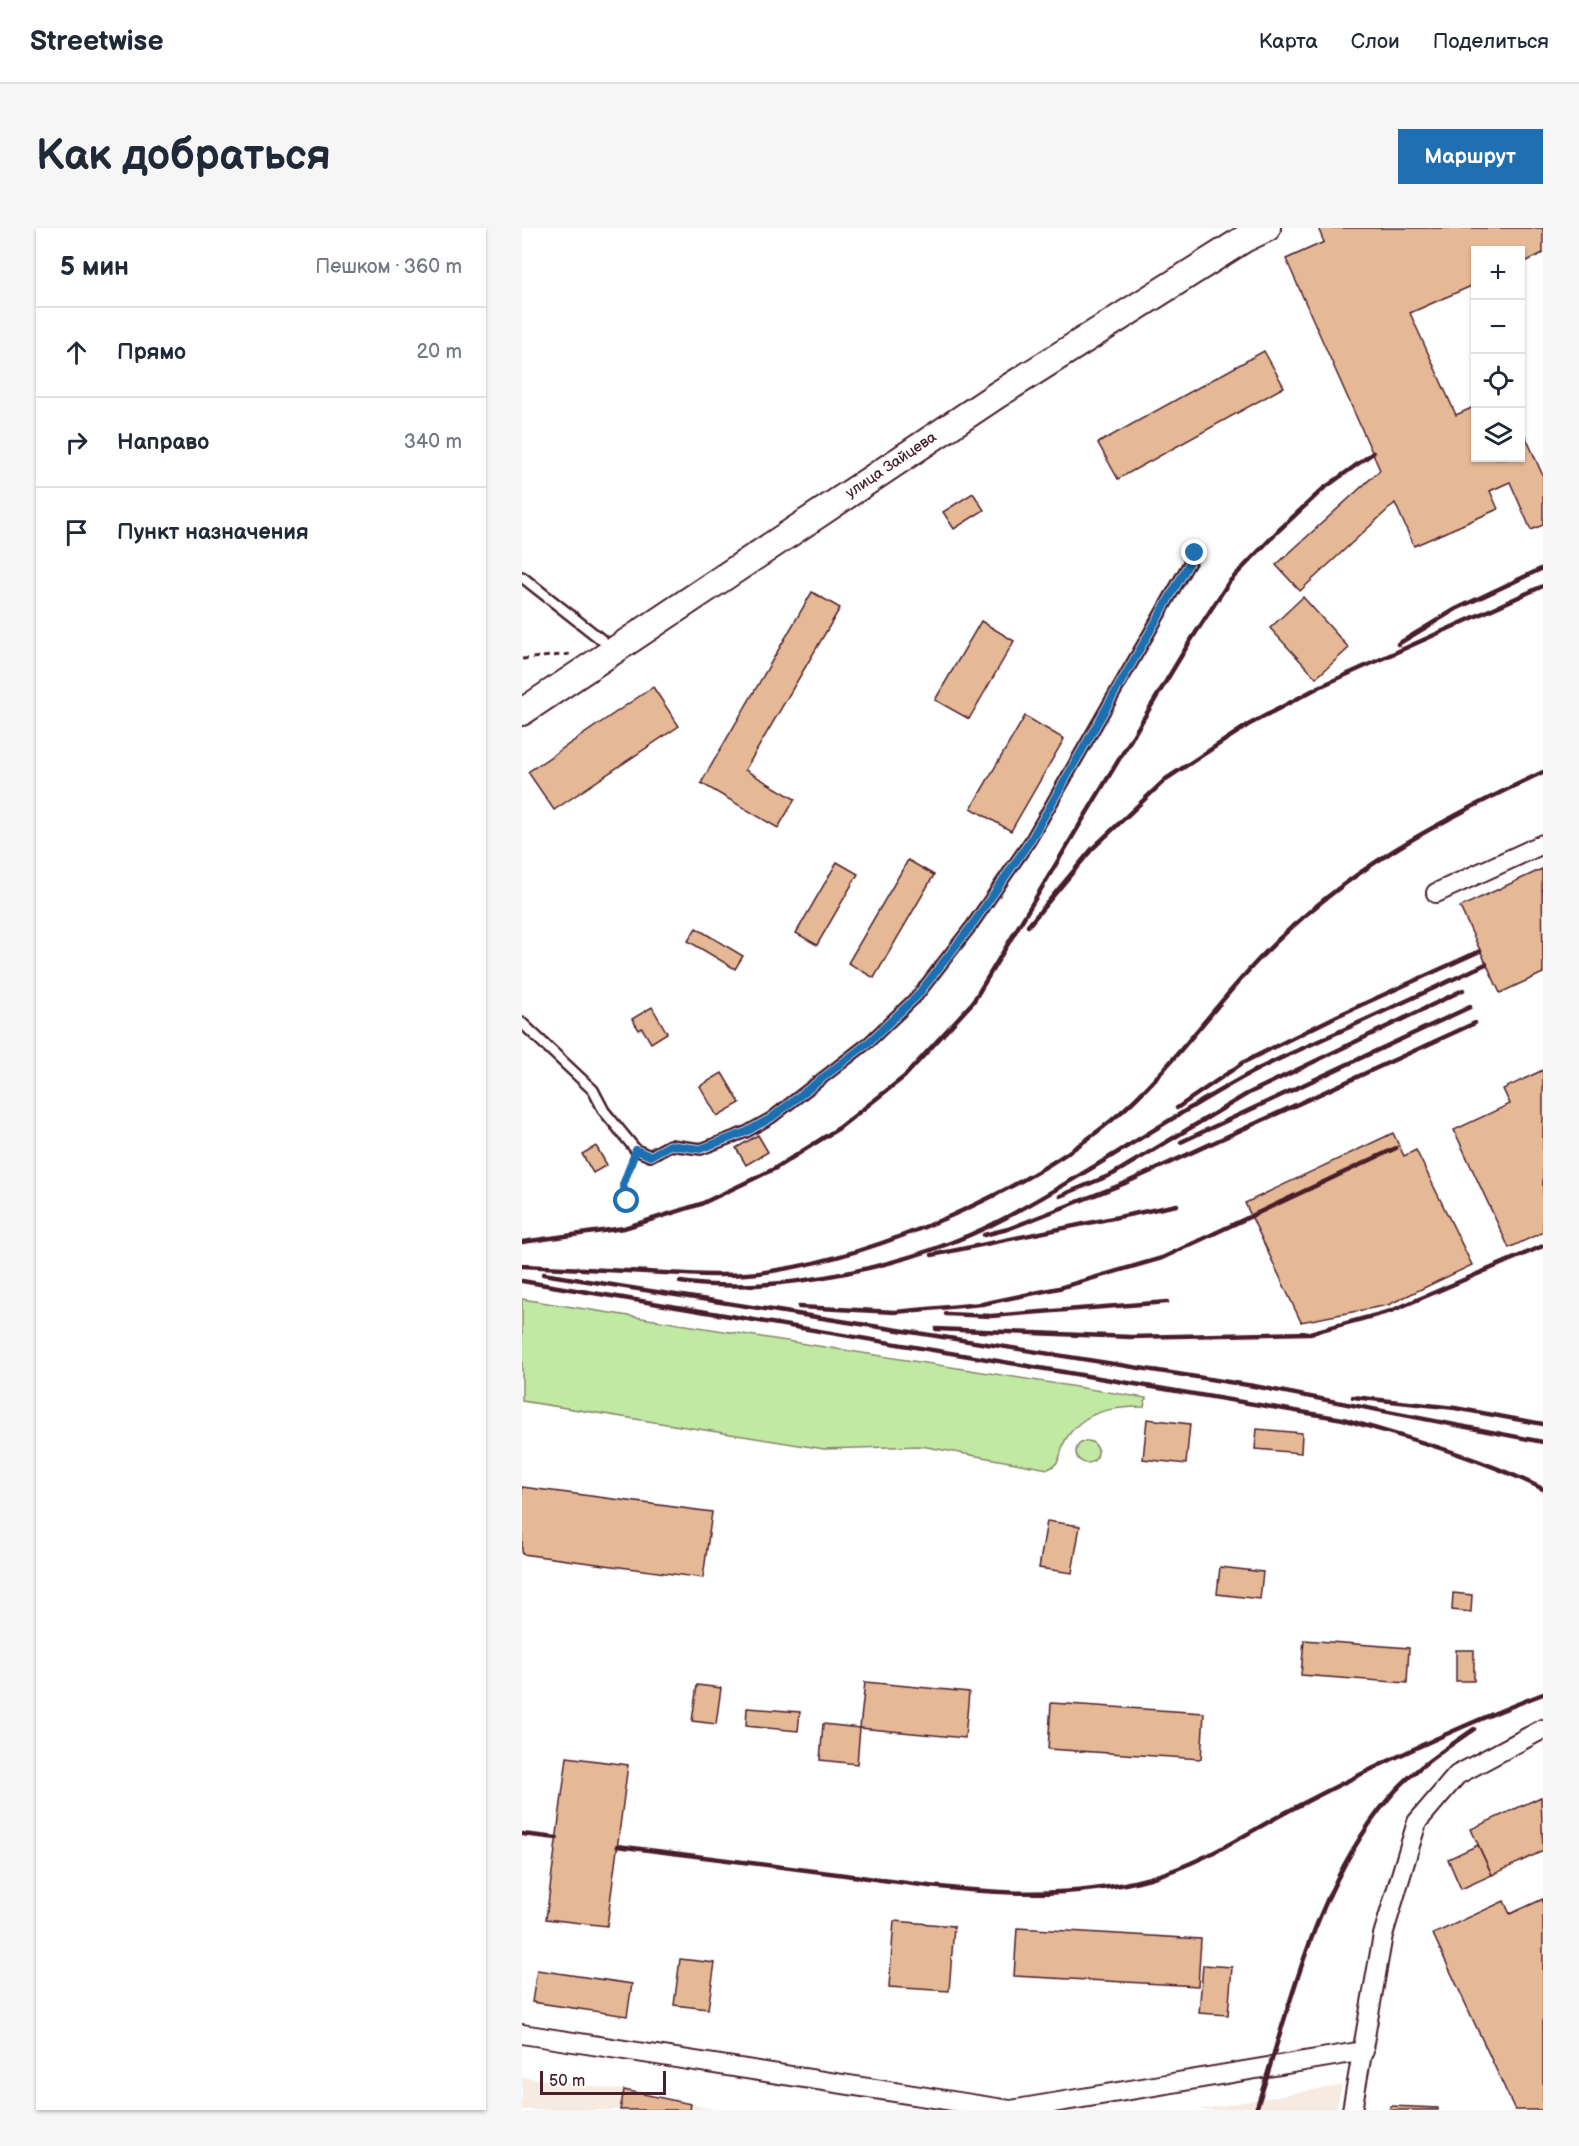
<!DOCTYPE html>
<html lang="ru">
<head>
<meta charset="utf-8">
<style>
  body { margin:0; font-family:"Balsamiq Sans",sans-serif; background:#f6f6f7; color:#1f2937 }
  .controls { position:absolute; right:18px; top:18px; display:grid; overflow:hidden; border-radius:0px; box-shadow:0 2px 4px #0004 }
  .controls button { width:54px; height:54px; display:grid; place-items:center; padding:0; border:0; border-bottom:2px solid #e0e1e3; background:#fff; color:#1f2937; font:30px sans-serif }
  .scale { position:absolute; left:18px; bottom:15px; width:126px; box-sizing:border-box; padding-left:6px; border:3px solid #4a1f2b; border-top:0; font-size:16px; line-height:21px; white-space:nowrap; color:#4a1f2b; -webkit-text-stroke:4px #fff; paint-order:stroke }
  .stop { position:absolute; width:18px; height:18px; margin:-14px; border:4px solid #1f6fb2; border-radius:50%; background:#fff }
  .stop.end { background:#1f6fb2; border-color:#fff; box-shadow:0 2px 6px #0008 }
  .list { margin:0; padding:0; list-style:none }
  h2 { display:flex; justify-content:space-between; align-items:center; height:78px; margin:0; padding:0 24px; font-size:26px }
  h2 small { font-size:20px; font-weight:400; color:#747a83 }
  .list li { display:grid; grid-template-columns:39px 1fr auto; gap:18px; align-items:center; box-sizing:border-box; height:90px; padding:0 24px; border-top:2px solid #e0e1e3 }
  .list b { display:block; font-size:22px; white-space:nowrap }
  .list em { font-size:20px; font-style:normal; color:#747a83 }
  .icon { flex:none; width:33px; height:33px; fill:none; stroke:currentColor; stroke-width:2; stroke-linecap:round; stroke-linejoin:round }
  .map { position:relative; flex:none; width:1021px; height:1882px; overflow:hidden; border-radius:0px }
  header { display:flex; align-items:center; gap:36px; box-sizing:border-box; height:84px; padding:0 30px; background:#fff; border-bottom:2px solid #e0e1e3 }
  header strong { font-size:28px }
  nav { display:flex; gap:33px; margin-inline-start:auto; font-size:21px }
  .intro { display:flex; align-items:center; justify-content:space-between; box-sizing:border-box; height:144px; padding:0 36px }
  h1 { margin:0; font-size:42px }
  .button { padding:15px 27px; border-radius:0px; background:#1f6fb2; color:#fff; font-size:21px; font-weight:700 }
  main { display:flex; gap:36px; padding:0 36px }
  aside { flex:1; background:#fff; border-radius:0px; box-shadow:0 2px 4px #0004 }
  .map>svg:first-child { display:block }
  .built { fill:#f7eae0 }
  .green { fill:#c1e9a4; stroke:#868468; stroke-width:1.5 }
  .building { fill:#e5b896; stroke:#4a1f2b; stroke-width:1.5 }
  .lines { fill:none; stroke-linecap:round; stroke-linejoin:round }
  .lane-casing { stroke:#4a1f2b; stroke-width:14 }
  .street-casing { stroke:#4a1f2b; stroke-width:22 }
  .secondary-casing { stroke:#4a1f2b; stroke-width:30 }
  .path { stroke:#4a1f2b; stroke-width:3; stroke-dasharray:6 4.5; stroke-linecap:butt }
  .lane { stroke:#fff; stroke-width:9 }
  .street { stroke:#fff; stroke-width:18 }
  .secondary { stroke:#fff; stroke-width:26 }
  .rail { stroke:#4a1f2b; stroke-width:4.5 }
  .route { stroke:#1f6fb2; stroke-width:8 }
  .labels { text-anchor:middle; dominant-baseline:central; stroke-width:5; stroke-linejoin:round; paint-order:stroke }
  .street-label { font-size:15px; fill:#4a1f2b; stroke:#fff }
</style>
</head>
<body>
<header>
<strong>Streetwise</strong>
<nav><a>Карта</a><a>Слои</a><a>Поделиться</a></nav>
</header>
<div class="intro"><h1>Как добраться</h1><a class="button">Маршрут</a></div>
<main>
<aside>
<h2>5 мин<small>Пешком · 360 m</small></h2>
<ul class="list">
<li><svg class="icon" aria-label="ahead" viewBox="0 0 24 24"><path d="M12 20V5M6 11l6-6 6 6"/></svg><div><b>Прямо</b></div><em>20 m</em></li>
<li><svg class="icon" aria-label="right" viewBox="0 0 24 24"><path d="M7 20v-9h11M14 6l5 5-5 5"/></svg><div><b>Направо</b></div><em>340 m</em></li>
<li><svg class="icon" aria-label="arrive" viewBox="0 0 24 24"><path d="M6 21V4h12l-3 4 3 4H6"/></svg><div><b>Пункт назначения</b></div></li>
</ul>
</aside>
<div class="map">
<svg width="1021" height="1882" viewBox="0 0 1021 1882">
  <rect width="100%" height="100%" fill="#fff"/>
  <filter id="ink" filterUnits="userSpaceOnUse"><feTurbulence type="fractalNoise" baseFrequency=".0167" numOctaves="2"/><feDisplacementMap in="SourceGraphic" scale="12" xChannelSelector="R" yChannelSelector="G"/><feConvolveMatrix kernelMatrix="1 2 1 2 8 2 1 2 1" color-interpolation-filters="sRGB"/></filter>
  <g filter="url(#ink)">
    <!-- built -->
    <g class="built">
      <polygon points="0,1849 102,1862 195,1882 0,1882"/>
      <polygon points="820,1857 814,1882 676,1882 738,1871"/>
    </g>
    <!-- green -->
    <g class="green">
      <path d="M0,1071L624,1170L622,1179C591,1179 562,1182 544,1211C536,1224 542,1234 526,1241L399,1218L302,1221L0,1173Z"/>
      <circle cx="565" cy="1224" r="11"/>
    </g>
    <!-- building -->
    <g class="building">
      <polygon points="796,0 1021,0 1021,25 999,36 999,22 954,22 954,56 888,85 934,187 954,178 954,230 999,230 999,198 1021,248 1021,297 1009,302 988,254 968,263 976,281 892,318 873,275 778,363 754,337 858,242 764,31 802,14"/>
      <polygon points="742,123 762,159 596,251 576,215"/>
      <polygon points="451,265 462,282 432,301 421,284"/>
      <polygon points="290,364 318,380 223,542 273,571 256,600 179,555"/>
      <polygon points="781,369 827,420 794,450 748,400"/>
      <polygon points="459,393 492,413 447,491 413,472"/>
      <polygon points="131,459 157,498 32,582 6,544"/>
      <polygon points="503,488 542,511 489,603 449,580"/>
      <polygon points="386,632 412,647 352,750 326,735"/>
      <polygon points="315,634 336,646 295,717 274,705"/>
      <polygon points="1020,641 1021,745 978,765 938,679"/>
      <polygon points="174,700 221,728 213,741 166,713"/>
      <polygon points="130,779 145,805 129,815 120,800 117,802 110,791"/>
      <polygon points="1021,842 1021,1004 987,1020 932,902 988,876 981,861"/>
      <polygon points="200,845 218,875 195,888 178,858"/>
      <polygon points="871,905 882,928 894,922 950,1037 866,1077 779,1094 723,975"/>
      <polygon points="236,907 246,924 224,937 214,920"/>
      <polygon points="74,918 85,937 71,945 60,926"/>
      <polygon points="625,1191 668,1196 664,1236 621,1231"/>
      <polygon points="735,1201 780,1205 779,1225 733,1221"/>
      <polygon points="0,1259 190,1284 181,1350 0,1326"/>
      <polygon points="525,1293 558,1298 550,1345 517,1340"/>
      <polygon points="698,1339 741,1344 738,1371 695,1366"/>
      <polygon points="931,1365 950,1367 949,1384 930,1382"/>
      <polygon points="782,1412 887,1420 885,1455 779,1447"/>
      <rect x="934" y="1422" width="18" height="31"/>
      <polygon points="343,1454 447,1464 443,1510 338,1500"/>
      <polygon points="175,1457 199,1460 194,1496 170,1493"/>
      <polygon points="529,1475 682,1485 679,1531 526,1521"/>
      <polygon points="225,1480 278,1484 276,1503 224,1498"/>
      <polygon points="301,1496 338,1500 335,1536 298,1532"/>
      <polygon points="45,1529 106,1537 85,1698 24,1691"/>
      <polygon points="1019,1569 1021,1623 970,1647 949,1601"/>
      <polygon points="956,1617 970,1647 939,1661 926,1631"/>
      <polygon points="1021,1671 1021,1882 993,1882 911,1706 982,1673 988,1686"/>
      <polygon points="372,1693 432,1698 427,1763 367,1759"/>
      <polygon points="495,1700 679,1711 676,1758 492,1748"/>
      <polygon points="158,1731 193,1735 186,1781 152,1777"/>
      <polygon points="681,1737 710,1739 706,1787 677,1785"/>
      <polygon points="15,1742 110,1756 105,1788 10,1774"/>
      <polygon points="102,1862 169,1876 168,1882 98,1882"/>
      <polygon points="868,1878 916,1880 916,1882 868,1882"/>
    </g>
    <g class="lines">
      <!-- lane casing -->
      <g class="lane-casing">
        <g id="lane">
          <polyline points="0,349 90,420"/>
          <polyline points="0,795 71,862 82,883 114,922 128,928 148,917 179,921 224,904 249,890 347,814 395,768 450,697 508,613 673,325"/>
        </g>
      </g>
      <!-- street casing -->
      <g class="street-casing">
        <g id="street">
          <polyline points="914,665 1021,616"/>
          <polyline points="0,1806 488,1882"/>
          <polyline points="489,1882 842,1823"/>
          <polyline points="830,1882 861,1707 895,1594 935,1547 1021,1501"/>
        </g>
      </g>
      <!-- secondary casing -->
      <g class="secondary-casing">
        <polyline id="secondary" points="0,484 475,167 722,11 745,0"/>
      </g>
      <!-- path -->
      <g class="path">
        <polyline points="0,431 49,426"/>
        <polyline points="105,973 101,958 110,934"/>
      </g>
      <!-- lane -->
      <use href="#lane" class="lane"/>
      <!-- street -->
      <use href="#street" class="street"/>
      <!-- secondary -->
      <use href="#secondary" class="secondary"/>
      <!-- rail -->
      <g class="rail">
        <polyline points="876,416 934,381 1021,340"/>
        <polyline points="506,698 570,621 644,551 726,497 797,459 1021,358"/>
        <polyline points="655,880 722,834 817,787 958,723"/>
        <polyline points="659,914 948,779"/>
        <polyline points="538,968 591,946 725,866 941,762"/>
        <polyline points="462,1007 486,1001 601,956 953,795"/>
        <polyline points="0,1014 102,1000 179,976 252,941 317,900 382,849 451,774 667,415 707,354 756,303 801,261 851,225"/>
        <polyline points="410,1027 655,977"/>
        <path d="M0,1038C42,1040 83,1042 125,1044C166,1046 209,1050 250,1043C360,1026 504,963 590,892C644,848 690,780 739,729C823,642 913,595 1021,544"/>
        <polyline points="21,1046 732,1158 1021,1214"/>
        <path d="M0,1053L821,1191C889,1211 957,1229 1021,1261"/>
        <path d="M158,1054C257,1068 395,1037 483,990C566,946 643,892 725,847C750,833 778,822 803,810C857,786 910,761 964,736"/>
        <polyline points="277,1079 373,1084 460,1076 537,1060 640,1030 874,920"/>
        <polyline points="424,1086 469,1088 645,1074"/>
        <polyline points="414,1101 609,1109 788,1105 869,1083 1021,1018"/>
        <polyline points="831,1169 933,1180 1021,1196"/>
        <polyline points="0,1606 35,1610"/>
        <path d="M95,1618C171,1628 247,1637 323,1647C424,1660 528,1678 628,1650C682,1635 724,1605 772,1580C853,1538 936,1498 1021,1466"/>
        <path d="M734,1882C770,1774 793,1659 867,1570C890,1542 922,1522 952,1501"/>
      </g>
    </g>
  </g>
  <g class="lines" filter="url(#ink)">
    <!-- route -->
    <polyline class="route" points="105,973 101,957 114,922 128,928 148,917 178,921 224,904 249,890 347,814 395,768 450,697 508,613 673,325"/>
  </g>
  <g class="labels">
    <!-- street labels -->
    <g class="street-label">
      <text transform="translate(369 237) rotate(-34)">улица Зайцева</text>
    </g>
  </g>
</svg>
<div class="controls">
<button>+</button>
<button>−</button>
<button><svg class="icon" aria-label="locate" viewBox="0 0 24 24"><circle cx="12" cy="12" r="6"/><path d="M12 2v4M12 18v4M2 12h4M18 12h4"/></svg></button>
<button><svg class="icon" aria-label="layers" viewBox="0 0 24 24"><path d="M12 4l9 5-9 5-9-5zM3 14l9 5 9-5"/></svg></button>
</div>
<div class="scale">50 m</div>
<div class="stop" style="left:105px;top:973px"></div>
<div class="stop end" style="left:673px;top:325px"></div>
</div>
</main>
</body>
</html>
